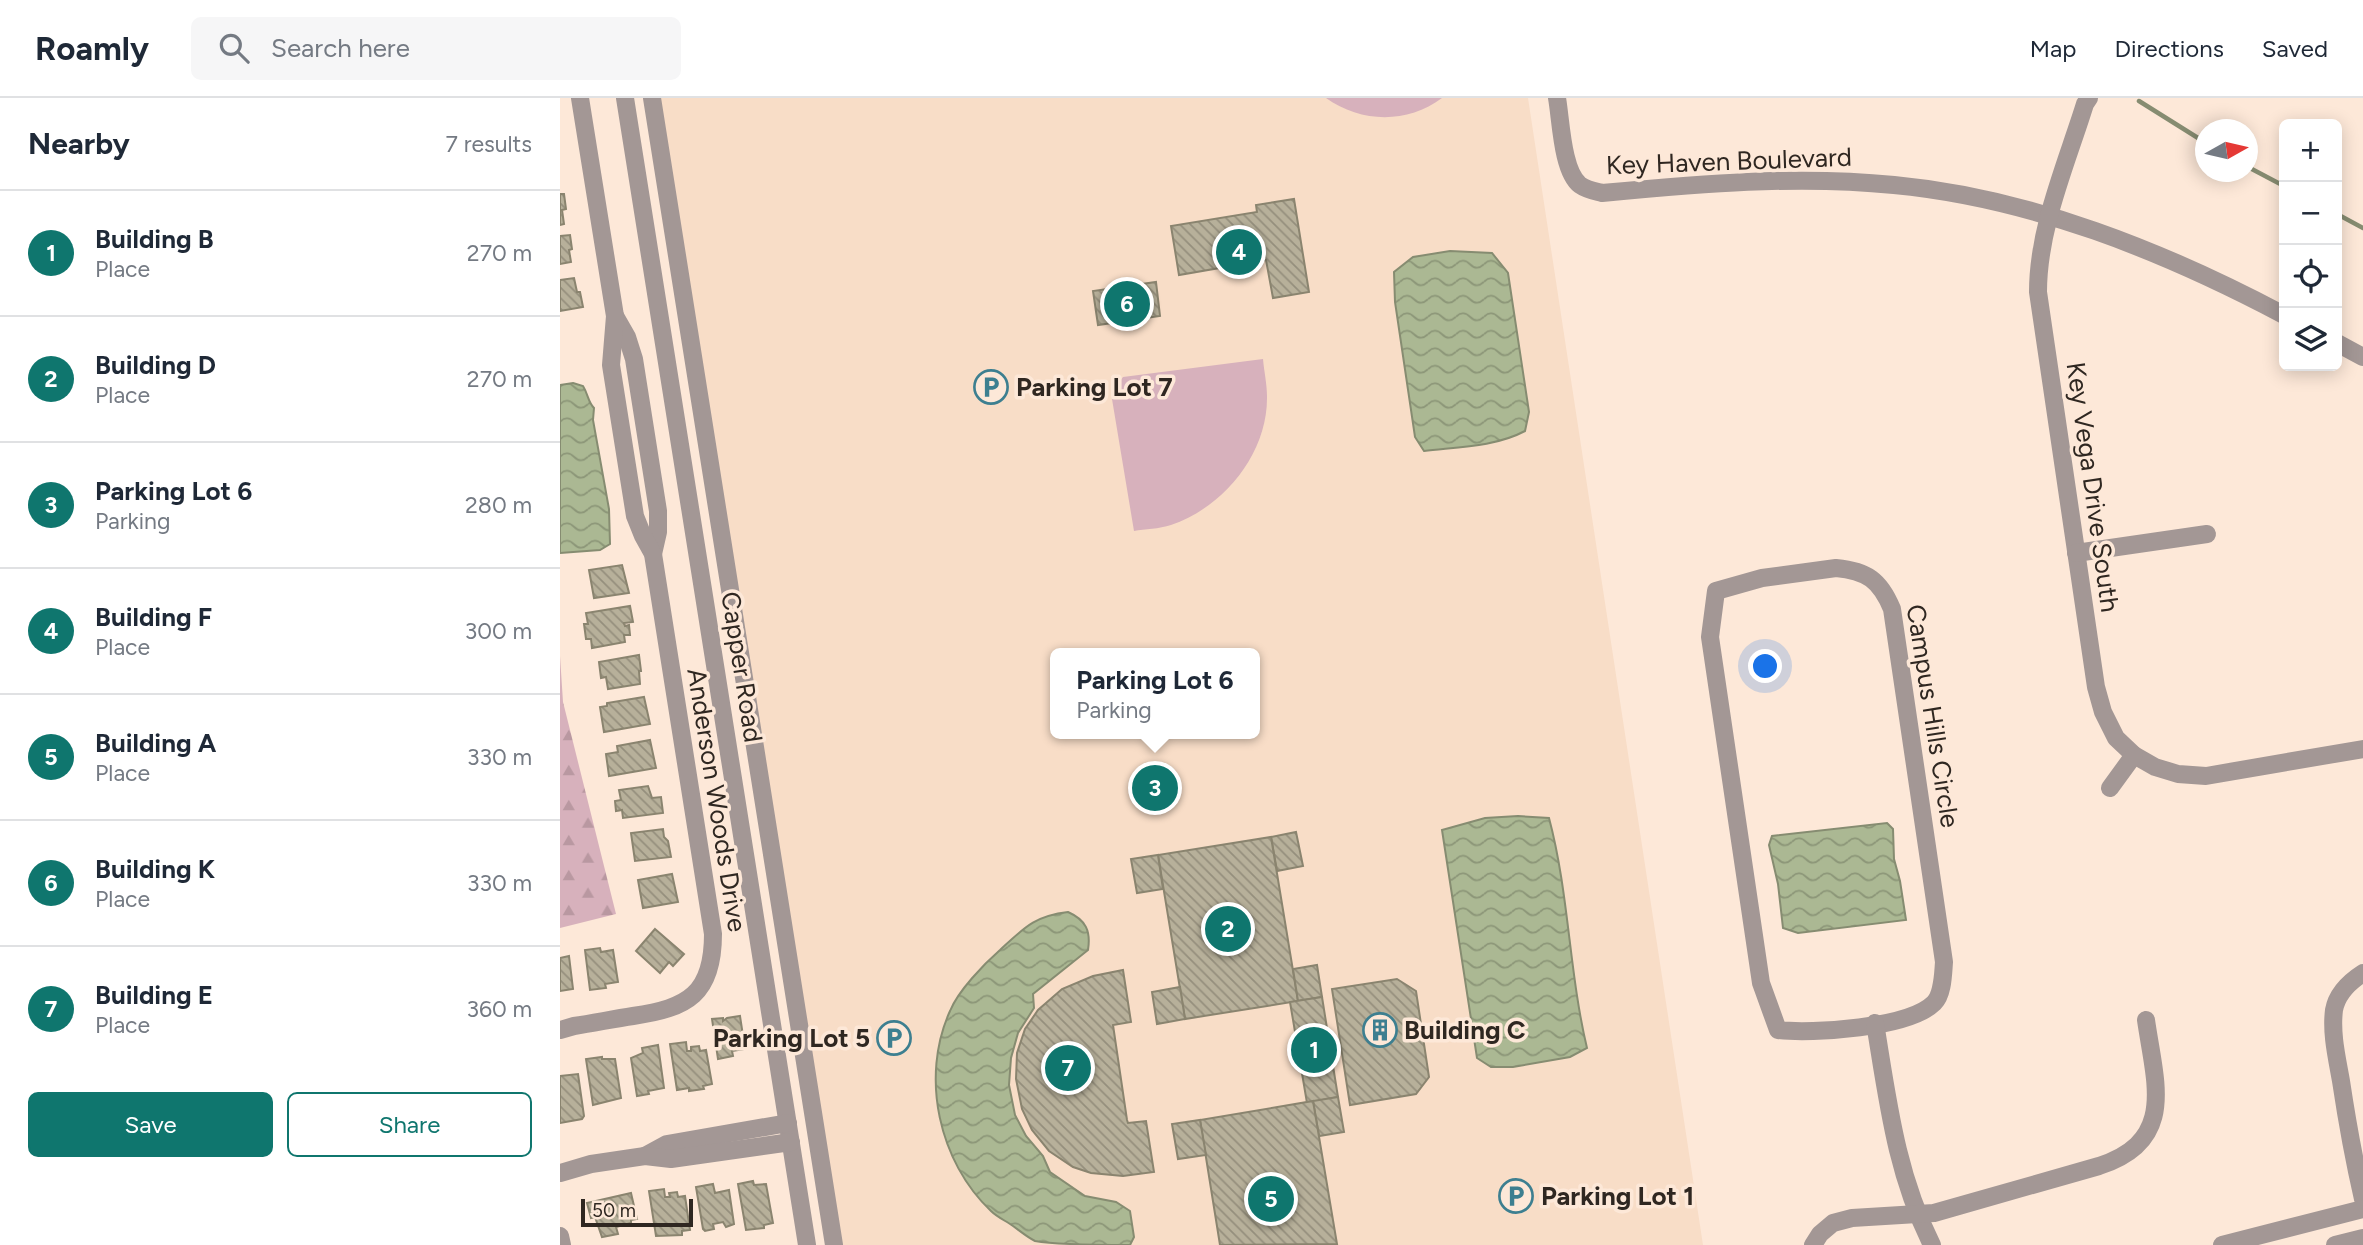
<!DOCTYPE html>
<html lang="en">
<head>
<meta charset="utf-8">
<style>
  body { margin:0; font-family:Figtree,sans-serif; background:#f6f6f7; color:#1f2937 }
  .controls { position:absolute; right:21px; top:21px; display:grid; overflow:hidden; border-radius:10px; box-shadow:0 4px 18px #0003 }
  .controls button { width:63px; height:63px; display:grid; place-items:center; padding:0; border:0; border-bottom:2px solid #e0e1e3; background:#fff; color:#1f2937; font:35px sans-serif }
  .compass { position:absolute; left:1635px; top:21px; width:63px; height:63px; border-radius:50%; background:#fff; box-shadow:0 4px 18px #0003; rotate:82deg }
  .scale { position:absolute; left:21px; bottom:18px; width:112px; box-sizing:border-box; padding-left:7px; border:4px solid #2f2721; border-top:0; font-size:19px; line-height:24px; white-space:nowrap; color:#2f2721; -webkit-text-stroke:5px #fde8d8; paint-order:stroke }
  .you { position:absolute; left:1206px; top:569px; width:24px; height:24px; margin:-18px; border:5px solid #fff; border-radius:50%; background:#1a73e8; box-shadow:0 0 0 10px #1a73e833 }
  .badge { display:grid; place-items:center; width:46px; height:46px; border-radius:50%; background:#0f766e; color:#fff; font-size:23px; font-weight:700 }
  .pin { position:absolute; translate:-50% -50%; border:4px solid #fff; box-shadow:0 2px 7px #0006 }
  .popup { position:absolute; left:490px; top:550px; width:210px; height:91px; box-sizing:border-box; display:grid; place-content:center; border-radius:10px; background:#fff; filter:drop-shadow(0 2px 5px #0005); font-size:23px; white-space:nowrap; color:#747a83 }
  .popup b { font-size:26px; color:#1f2937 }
  .popup::after { content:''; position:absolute; left:50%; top:100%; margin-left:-14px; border:14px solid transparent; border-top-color:#fff }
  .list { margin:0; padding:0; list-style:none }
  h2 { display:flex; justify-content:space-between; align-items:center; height:91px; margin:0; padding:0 28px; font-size:30px }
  h2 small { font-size:23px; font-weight:400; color:#747a83 }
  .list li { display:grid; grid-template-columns:46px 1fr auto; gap:21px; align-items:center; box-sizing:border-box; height:126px; padding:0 28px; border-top:2px solid #e0e1e3 }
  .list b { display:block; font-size:26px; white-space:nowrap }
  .list p { margin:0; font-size:23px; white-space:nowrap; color:#747a83 }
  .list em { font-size:23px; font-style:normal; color:#747a83 }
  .actions { display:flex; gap:14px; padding:21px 28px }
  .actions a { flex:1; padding:16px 0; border:2px solid #0f766e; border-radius:10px; text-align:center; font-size:24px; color:#0f766e }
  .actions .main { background:#0f766e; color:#fff }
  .icon { flex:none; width:38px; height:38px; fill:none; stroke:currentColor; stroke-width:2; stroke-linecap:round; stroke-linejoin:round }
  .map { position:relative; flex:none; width:1803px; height:1147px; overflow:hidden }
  header { display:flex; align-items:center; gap:42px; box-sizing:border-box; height:98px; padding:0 35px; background:#fff; border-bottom:2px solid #e0e1e3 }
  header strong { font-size:33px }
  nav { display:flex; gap:38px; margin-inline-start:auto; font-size:24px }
  .search { width:490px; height:63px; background:#f6f6f7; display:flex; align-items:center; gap:18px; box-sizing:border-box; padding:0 24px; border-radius:10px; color:#747a83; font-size:26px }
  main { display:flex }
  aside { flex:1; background:#fff }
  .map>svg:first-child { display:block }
  .built { fill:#f8ddc7; fill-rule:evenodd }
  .forest { fill:url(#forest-firs) }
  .garden { fill:#d7b1bc }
  .water { fill:url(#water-waves); stroke:#868c71; stroke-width:2 }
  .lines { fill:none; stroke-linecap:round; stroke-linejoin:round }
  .stream { stroke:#868c71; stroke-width:4.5 }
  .building { fill:url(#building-back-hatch); stroke:#8a846f; stroke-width:2 }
  .minor { stroke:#a39795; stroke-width:18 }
  .labels { text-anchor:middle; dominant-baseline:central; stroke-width:7; stroke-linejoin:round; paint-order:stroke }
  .street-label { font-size:26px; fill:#2f2721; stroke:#fde8d8 }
  .poi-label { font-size:26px; font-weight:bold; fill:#2f2721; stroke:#fde8d8; text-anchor:start }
</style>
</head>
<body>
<header>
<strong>Roamly</strong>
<div class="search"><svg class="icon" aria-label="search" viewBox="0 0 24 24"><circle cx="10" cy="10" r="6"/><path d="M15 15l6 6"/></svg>Search here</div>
<nav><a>Map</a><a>Directions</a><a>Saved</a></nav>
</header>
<main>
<aside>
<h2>Nearby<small>7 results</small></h2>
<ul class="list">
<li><span class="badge">1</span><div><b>Building B</b><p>Place</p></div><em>270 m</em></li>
<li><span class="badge">2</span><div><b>Building D</b><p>Place</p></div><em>270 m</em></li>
<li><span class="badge">3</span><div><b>Parking Lot 6</b><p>Parking</p></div><em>280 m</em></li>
<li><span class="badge">4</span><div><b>Building F</b><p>Place</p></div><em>300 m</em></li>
<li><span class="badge">5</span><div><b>Building A</b><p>Place</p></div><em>330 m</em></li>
<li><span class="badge">6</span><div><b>Building K</b><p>Place</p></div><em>330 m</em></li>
<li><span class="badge">7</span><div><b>Building E</b><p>Place</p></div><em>360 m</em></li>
</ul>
<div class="actions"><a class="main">Save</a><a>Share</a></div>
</aside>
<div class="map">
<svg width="1803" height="1147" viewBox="0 0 1803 1147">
  <defs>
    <pattern id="forest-firs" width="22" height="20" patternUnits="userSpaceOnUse" patternTransform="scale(1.75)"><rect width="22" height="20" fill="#d7b1bc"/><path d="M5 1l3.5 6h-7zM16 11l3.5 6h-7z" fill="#b998a1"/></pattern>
    <pattern id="water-waves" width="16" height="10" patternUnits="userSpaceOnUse" patternTransform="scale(1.75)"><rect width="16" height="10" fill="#abb893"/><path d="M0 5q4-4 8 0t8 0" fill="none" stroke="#8c9678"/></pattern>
    <pattern id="building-back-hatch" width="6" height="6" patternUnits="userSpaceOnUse" patternTransform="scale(1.75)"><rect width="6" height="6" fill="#b7b09a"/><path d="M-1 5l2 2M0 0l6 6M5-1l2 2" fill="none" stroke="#958f7d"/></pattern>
  </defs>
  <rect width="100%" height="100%" fill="#fde8d8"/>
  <!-- built -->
  <path class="built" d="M93,0H968L1143,1147H275ZM495,555H695V636H495Z"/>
  <!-- forest -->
  <polygon class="forest" points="0,558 3,604 56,816 0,830"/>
  <!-- garden -->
  <g class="garden">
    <path d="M766,0H882C847,26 801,25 766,0Z"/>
    <path d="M703,261C704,273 707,286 707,298C708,355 664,409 611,427C599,431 585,431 574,433L551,295L563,279Z"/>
  </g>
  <!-- water -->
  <g class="water">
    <path d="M890,153L932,155L948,175L969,314L965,333C935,349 897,349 864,353L855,339L835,204L834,174L853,159Z"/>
    <path d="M13,285L23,288C28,296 28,304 34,310L33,322L49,411L50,446L40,452L0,455V287Z"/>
    <path d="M958,718L989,720C1009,795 1009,875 1027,950L1010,959L953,969H931L917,960L882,732L925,720Z"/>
    <polygon points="1327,725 1333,731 1334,761 1340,783 1346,822 1238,835 1223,830 1218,786 1209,747 1212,738"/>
    <path d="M508,814C526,822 531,833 528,852L473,896L474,910L458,935L451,960L449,987L455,1017L466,1038L483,1058L490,1074L525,1098L556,1104L570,1113L574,1139L570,1147C545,1147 497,1147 475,1143C467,1139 460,1133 453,1128C446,1123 437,1119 431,1113C379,1064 360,979 390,913C398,893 424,866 440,852C464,830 474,818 508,814Z"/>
  </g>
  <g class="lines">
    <!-- stream -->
    <g class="stream">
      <polyline points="1579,3 1646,45"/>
      <polyline points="1688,69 1724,88"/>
      <polyline points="1777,116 1803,130"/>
    </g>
  </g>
  <!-- building -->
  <g class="building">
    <polygon points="0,96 4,96 6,111 2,112 4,126 0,127"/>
    <polygon points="734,101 749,194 713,200 706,162 619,177 611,128 697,114 696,107"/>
    <polygon points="10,137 12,151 9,152 11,164 0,166 0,138"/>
    <polygon points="14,180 17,194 20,194 23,209 0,213 0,182"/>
    <polygon points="596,184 600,218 538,227 533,193"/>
    <polygon points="62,467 69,495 34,500 29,472"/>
    <polygon points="70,508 73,524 64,525 65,528 69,527 70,537 64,537 65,544 32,550 31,541 26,541 24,526 28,526 26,515"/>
    <polygon points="79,557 81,573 79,573 80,586 48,591 46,579 41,580 39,564"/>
    <polygon points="84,599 90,626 44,634 40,609 47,608 47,605"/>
    <polygon points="90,642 96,670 49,678 46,656 58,654 57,648"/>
    <polygon points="88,688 92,700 101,699 103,715 63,720 62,712 56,713 55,703 61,702 59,692"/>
    <polygon points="103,731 104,739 108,743 111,759 75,763 71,735"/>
    <polygon points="736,734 743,768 717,773 711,739"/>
    <polygon points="711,739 738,903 625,921 598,757"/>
    <polygon points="598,757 603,791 577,795 571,761"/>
    <polygon points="112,776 118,804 83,810 78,782"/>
    <polygon points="95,831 124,856 113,868 109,864 100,875 76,853"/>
    <polygon points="40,850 41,854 53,852 58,884 45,886 46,890 30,892 25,852"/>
    <polygon points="9,858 13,891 0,893 0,860"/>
    <polygon points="757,867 762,899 738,903 733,871"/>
    <polygon points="563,872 571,924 553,927 567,1022 568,1025 586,1023 594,1074 563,1078 531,1075 513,1069 489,1053 472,1032 462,1011 456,981 457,955 465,931 478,912 502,891 533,878"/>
    <polygon points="837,881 856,893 869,979 856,996 790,1007 772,891"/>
    <polygon points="620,889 625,921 597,926 592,894"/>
    <polygon points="762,899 778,999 747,1005 730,904"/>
    <polygon points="180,918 185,951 172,953 173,958 158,961 152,921 163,920 163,923 167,920"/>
    <polygon points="126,944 127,953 131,953 131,949 139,948 140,953 146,952 152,986 143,988 144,991 129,993 129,990 117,992 110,946"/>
    <polygon points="98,947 104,990 88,993 89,996 77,998 71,960 83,955 82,950"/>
    <polygon points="42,959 42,961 55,961 61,1000 33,1007 26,961"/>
    <polygon points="18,976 24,1018 22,1021 0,1025 0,978"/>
    <polygon points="778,999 784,1034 759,1038 753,1003"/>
    <polygon points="753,1003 777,1146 660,1147 640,1022"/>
    <polygon points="640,1022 646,1057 618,1061 612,1026"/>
    <polygon points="193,1083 194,1087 206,1086 213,1125 204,1127 204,1130 186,1132 178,1086"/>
    <polygon points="153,1086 155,1095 169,1092 174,1126 166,1129 163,1124 153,1126 154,1131 145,1133 143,1131 136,1089"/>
    <polygon points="104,1091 105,1099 110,1099 109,1095 117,1094 118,1099 125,1098 130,1132 122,1133 122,1137 96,1138 89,1093"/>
    <polygon points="71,1095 77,1121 71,1122 71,1125 56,1129 58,1136 42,1139 35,1119 31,1120 27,1105"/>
  </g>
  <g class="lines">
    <!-- minor -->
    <g class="minor">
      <polyline points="65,0 247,1147"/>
      <polyline points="92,0 274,1147"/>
      <path d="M997,0C1001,22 1002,73 1020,87C1027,92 1034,93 1042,95C1139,86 1236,77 1334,87C1471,100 1603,153 1724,217"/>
      <path d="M1529,0L1525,6C1506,67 1478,130 1478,194L1536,589L1543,614L1556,640L1574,657L1595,669L1618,676L1646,678L1803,651"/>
      <polyline points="55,218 67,239 74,261 98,413 98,434 93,456"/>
      <polyline points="1777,245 1803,259"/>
      <polyline points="1516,455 1647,436"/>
      <path d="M1276,470C1307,473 1320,482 1332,511L1384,864C1383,876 1383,896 1374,905C1349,930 1252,936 1218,932L1201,885L1150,539L1156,493L1202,480Z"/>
      <polyline points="1550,690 1574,657"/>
      <path d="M1803,875C1789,884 1777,895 1774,912C1771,936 1777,960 1781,983C1787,1023 1794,1062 1803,1101"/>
      <path d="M1315,925C1328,1004 1336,1075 1372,1147"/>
      <path d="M0,932L14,928C34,925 53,921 73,918C128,910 153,896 153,836L93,456L83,438L75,418L51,267L55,218L20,0"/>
      <polyline points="85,1058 107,1046 228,1025"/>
      <polyline points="0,1075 31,1066 85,1058 111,1061 231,1044"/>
      <polyline points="0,1138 2,1147"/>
      <path d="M1253,1147L1260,1136L1273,1125L1292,1120L1374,1115L1539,1068C1617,1043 1595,985 1586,922"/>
      <polyline points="1662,1147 1803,1111"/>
      <polyline points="1775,1147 1803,1140"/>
    </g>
  </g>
  <!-- icons -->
  <defs>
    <g id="parking-ring" transform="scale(1.75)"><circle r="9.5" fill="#fde8d8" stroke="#3d7f90" stroke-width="1.5"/><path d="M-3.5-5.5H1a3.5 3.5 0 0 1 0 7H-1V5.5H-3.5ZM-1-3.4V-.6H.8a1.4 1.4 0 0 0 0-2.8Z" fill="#3d7f90"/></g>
    <g id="building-ring" transform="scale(1.75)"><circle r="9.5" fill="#fde8d8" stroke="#3d7f90" stroke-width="1.5"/><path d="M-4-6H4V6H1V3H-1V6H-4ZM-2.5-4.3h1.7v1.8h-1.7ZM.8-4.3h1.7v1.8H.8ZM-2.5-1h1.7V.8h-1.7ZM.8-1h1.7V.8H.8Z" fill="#3d7f90"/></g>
  </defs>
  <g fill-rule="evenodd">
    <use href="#parking-ring" x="431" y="289"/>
    <use href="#building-ring" x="820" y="932"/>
    <use href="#parking-ring" x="334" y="940"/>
    <use href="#parking-ring" x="956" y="1098"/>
  </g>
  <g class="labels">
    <!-- street labels -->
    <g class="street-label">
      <text transform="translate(1169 63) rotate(-2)">Key Haven Boulevard</text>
      <text transform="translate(1533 389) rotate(82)">Key Vega Drive South</text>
      <text transform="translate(182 569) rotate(81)">Capper Road</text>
      <text transform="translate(1373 618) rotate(81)">Campus Hills Circle</text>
      <text transform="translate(157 702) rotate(81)">Anderson Woods Drive</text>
    </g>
    <!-- poi labels -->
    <g class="poi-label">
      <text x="456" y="289">Parking Lot 7</text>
      <text x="844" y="932">Building C</text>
      <text x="310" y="940" text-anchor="end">Parking Lot 5</text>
      <text x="981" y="1098">Parking Lot 1</text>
    </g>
  </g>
</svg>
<div class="controls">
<button>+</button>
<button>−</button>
<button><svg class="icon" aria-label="locate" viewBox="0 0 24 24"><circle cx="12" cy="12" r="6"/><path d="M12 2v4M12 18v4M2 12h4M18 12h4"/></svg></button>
<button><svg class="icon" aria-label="layers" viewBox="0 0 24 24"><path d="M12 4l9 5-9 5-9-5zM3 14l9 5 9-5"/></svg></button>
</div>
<svg class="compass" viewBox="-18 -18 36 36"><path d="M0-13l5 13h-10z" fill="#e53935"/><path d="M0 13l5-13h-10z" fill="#747a83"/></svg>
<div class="scale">50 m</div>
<div class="you"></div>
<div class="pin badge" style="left:754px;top:952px">1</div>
<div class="pin badge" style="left:668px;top:831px">2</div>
<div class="pin badge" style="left:595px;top:690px">3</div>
<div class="popup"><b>Parking Lot 6</b>Parking</div>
<div class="pin badge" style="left:679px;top:154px">4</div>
<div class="pin badge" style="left:711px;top:1101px">5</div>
<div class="pin badge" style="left:567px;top:206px">6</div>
<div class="pin badge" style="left:508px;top:970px">7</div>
</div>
</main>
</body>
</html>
